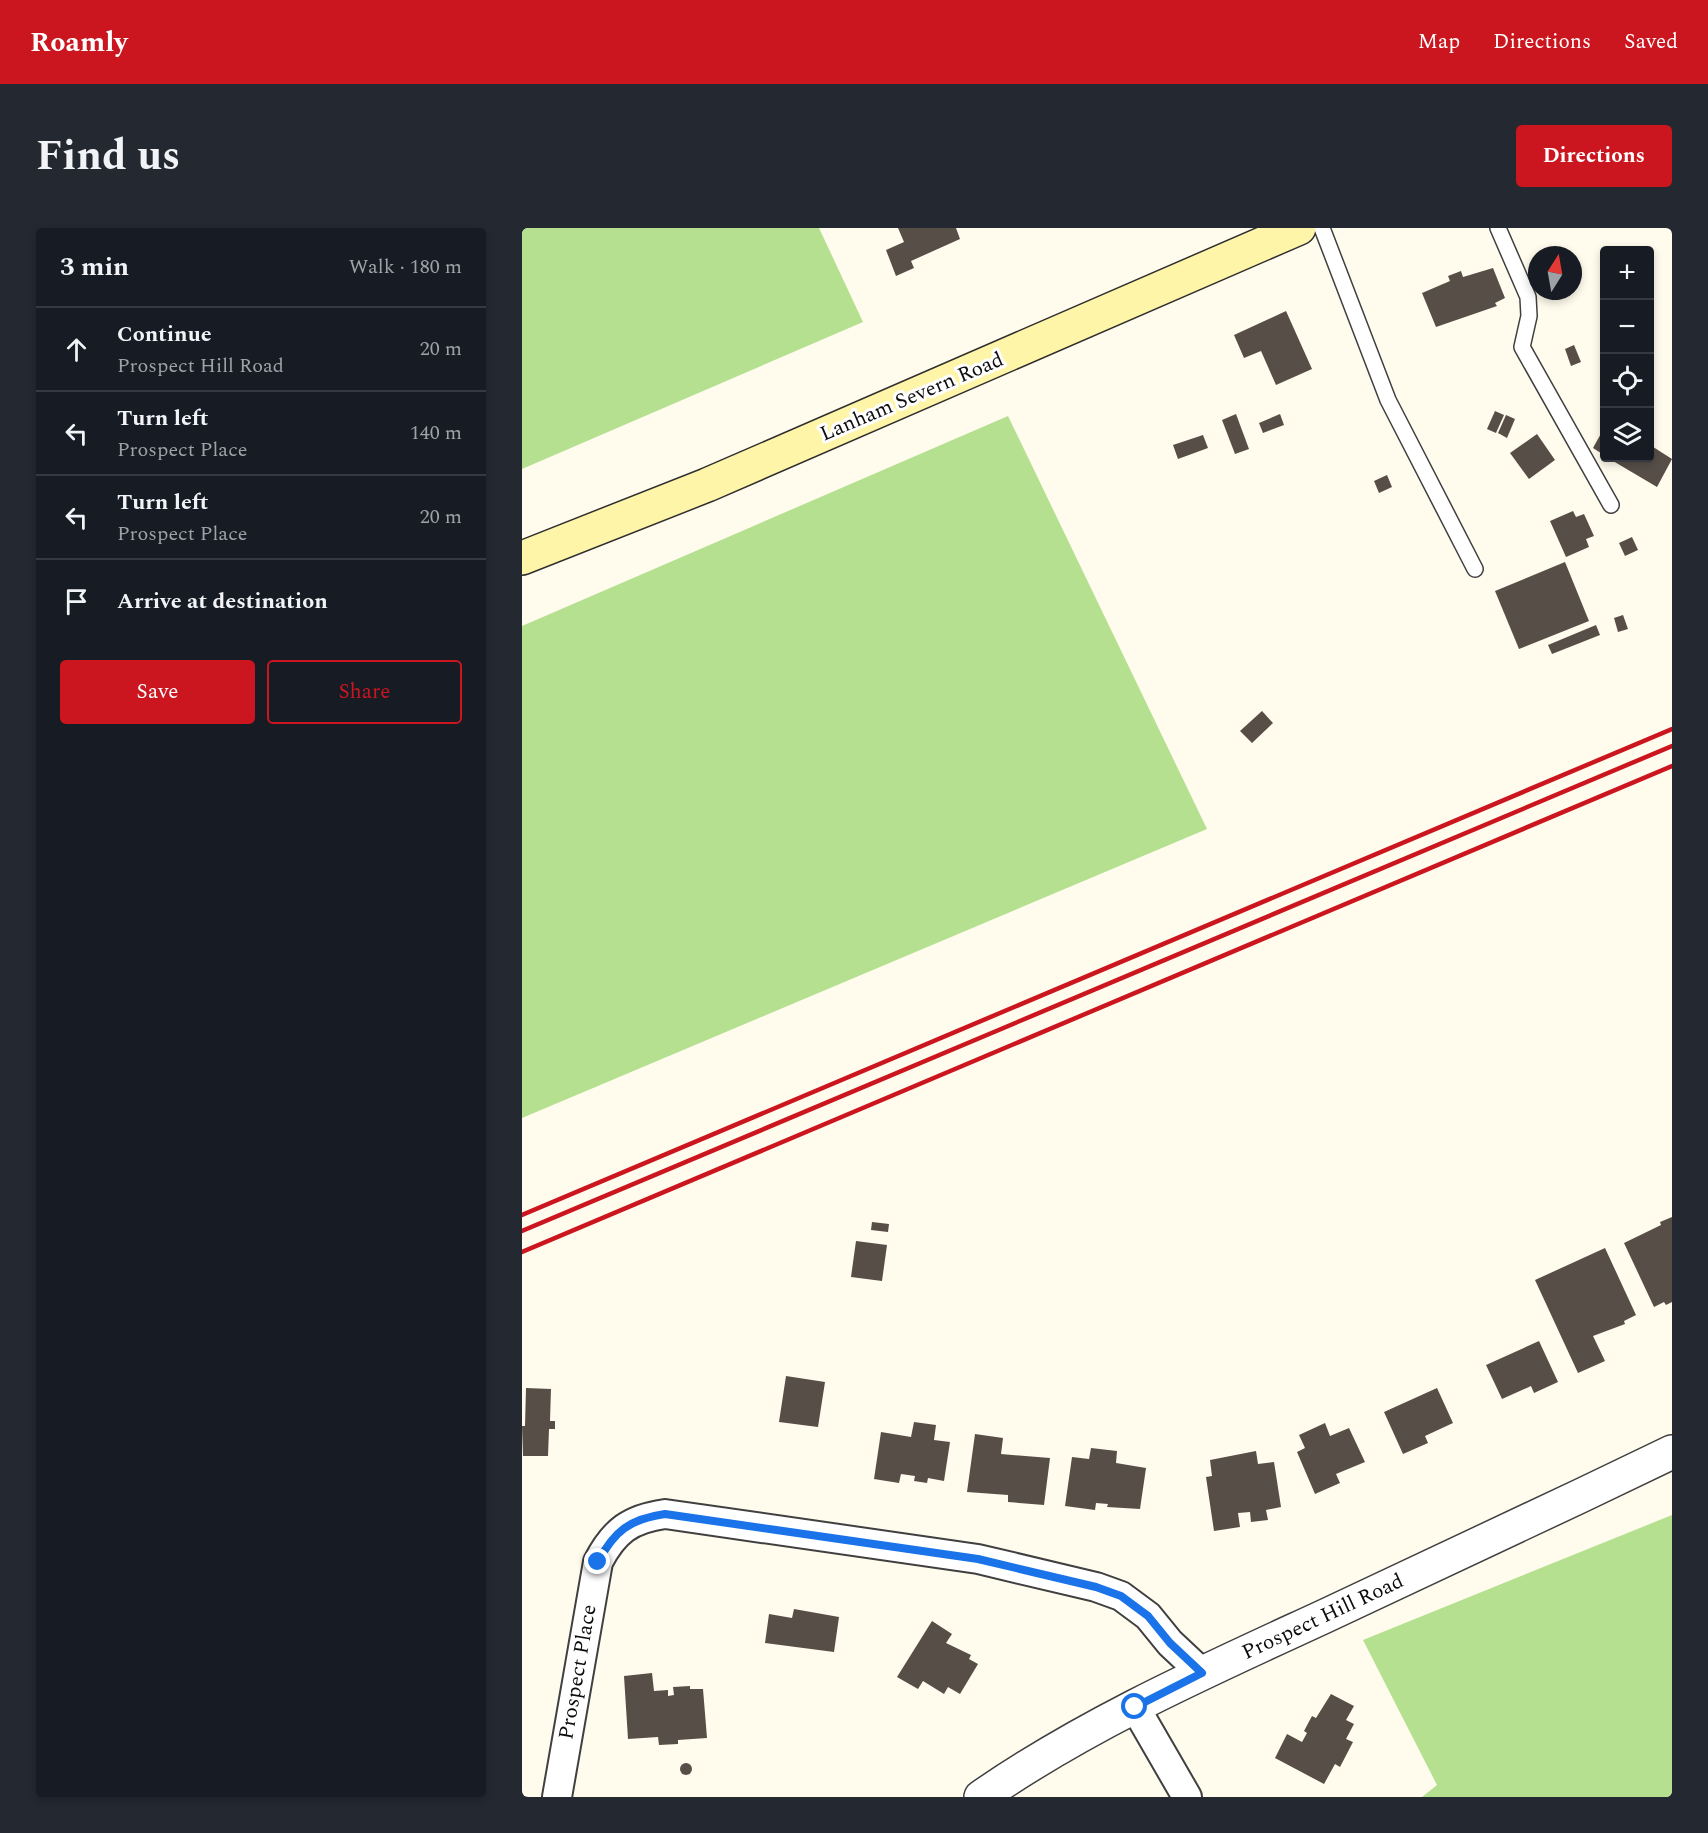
<!DOCTYPE html>
<html lang="en">
<head>
<meta charset="utf-8">
<style>
  body { margin:0; font-family:Spectral,serif; background:#242831; color:#f1f3f6 }
  .controls { position:absolute; right:18px; top:18px; display:grid; overflow:hidden; border-radius:6px; box-shadow:0 3px 9px #0003 }
  .controls button { width:54px; height:54px; display:grid; place-items:center; padding:0; border:0; border-bottom:2px solid #363941; background:#171b24; color:#f1f3f6; font:30px sans-serif }
  .compass { position:absolute; left:1006px; top:18px; width:54px; height:54px; border-radius:50%; background:#171b24; box-shadow:0 3px 9px #0003; rotate:11deg }
  .stop { position:absolute; width:18px; height:18px; margin:-14px; border:4px solid #1a73e8; border-radius:50%; background:#fff }
  .stop.end { background:#1a73e8; border-color:#fff; box-shadow:0 2px 6px #0008 }
  .list { margin:0; padding:0; list-style:none }
  h2 { display:flex; justify-content:space-between; align-items:center; height:78px; margin:0; padding:0 24px; font-size:26px }
  h2 small { font-size:20px; font-weight:400; color:#9ea1a6 }
  .list li { display:grid; grid-template-columns:39px 1fr auto; gap:18px; align-items:center; box-sizing:border-box; height:84px; padding:0 24px; border-top:2px solid #363941 }
  .list b { display:block; font-size:22px; white-space:nowrap }
  .list p { margin:0; font-size:20px; white-space:nowrap; color:#9ea1a6 }
  .list em { font-size:20px; font-style:normal; color:#9ea1a6 }
  .actions { display:flex; gap:12px; padding:18px 24px }
  .actions a { flex:1; padding:14px 0; border:2px solid #cc161f; border-radius:6px; text-align:center; font-size:21px; color:#cc161f }
  .actions .main { background:#cc161f; color:#fff }
  .icon { flex:none; width:33px; height:33px; fill:none; stroke:currentColor; stroke-width:2; stroke-linecap:round; stroke-linejoin:round }
  .map { position:relative; flex:none; width:1150px; height:1569px; overflow:hidden; border-radius:6px }
  header { display:flex; align-items:center; gap:36px; box-sizing:border-box; height:84px; padding:0 30px; background:#cc161f; color:#fff }
  header strong { font-size:28px }
  nav { display:flex; gap:33px; margin-inline-start:auto; font-size:21px }
  .intro { display:flex; align-items:center; justify-content:space-between; box-sizing:border-box; height:144px; padding:0 36px }
  h1 { margin:0; font-size:42px }
  .button { padding:15px 27px; border-radius:6px; background:#cc161f; color:#fff; font-size:21px; font-weight:700 }
  main { display:flex; gap:36px; padding:0 36px }
  aside { flex:1; background:#171b24; border-radius:6px; box-shadow:0 3px 9px #0003 }
  .map>svg:first-child { display:block }
  .forest { fill:#b4e090 }
  .building { fill:#574e48 }
  .lines { fill:none; stroke-linecap:round; stroke-linejoin:round }
  .service-casing { stroke:#404040; stroke-width:18 }
  .minor-casing { stroke:#404040; stroke-width:32 }
  .tertiary-casing { stroke:#404040; stroke-width:36 }
  .secondary-casing { stroke:#2f2f2f; stroke-width:36 }
  .service { stroke:#fff; stroke-width:15 }
  .minor { stroke:#fff; stroke-width:28 }
  .tertiary { stroke:#fff; stroke-width:33 }
  .secondary { stroke:#fff5a8; stroke-width:33 }
  .rail { stroke:#cc161f; stroke-width:4.5 }
  .route { stroke:#1a73e8; stroke-width:8 }
  .labels { text-anchor:middle; dominant-baseline:central; stroke-width:6; stroke-linejoin:round; paint-order:stroke }
  .street-label { font-size:21px; fill:#0d0d0d; stroke:#fff }
</style>
</head>
<body>
<header>
<strong>Roamly</strong>
<nav><a>Map</a><a>Directions</a><a>Saved</a></nav>
</header>
<div class="intro"><h1>Find us</h1><a class="button">Directions</a></div>
<main>
<aside>
<h2>3 min<small>Walk · 180 m</small></h2>
<ul class="list">
<li><svg class="icon" aria-label="ahead" viewBox="0 0 24 24"><path d="M12 20V5M6 11l6-6 6 6"/></svg><div><b>Continue</b><p>Prospect Hill Road</p></div><em>20 m</em></li>
<li><svg class="icon" aria-label="left" viewBox="0 0 24 24"><path d="M17 20v-9H6M10 6l-5 5 5 5"/></svg><div><b>Turn left</b><p>Prospect Place</p></div><em>140 m</em></li>
<li><svg class="icon" aria-label="left" viewBox="0 0 24 24"><path d="M17 20v-9H6M10 6l-5 5 5 5"/></svg><div><b>Turn left</b><p>Prospect Place</p></div><em>20 m</em></li>
<li><svg class="icon" aria-label="arrive" viewBox="0 0 24 24"><path d="M6 21V4h12l-3 4 3 4H6"/></svg><div><b>Arrive at destination</b></div></li>
</ul>
<div class="actions"><a class="main">Save</a><a>Share</a></div>
</aside>
<div class="map">
<svg width="1150" height="1569" viewBox="0 0 1150 1569">
  <rect width="100%" height="100%" fill="#fffbed"/>
  <!-- forest -->
  <g class="forest">
    <polygon points="0,0 297,0 341,94 0,241"/>
    <polygon points="486,188 685,601 0,890 0,398"/>
    <polygon points="1150,1287 1150,1569 900,1569 915,1557 841,1412"/>
  </g>
  <!-- building -->
  <g class="building">
    <polygon points="376,0 434,0 438,11 389,33 392,40 374,48 364,22 382,14"/>
    <polygon points="971,40 983,70 973,75 975,78 914,99 900,65 928,53 926,48 939,43 941,49"/>
    <polygon points="764,83 790,141 754,157 739,123 722,130 712,107"/>
    <polygon points="1052,117 1059,134 1049,138 1043,121"/>
    <polygon points="973,183 982,187 974,205 965,201"/>
    <polygon points="714,186 727,221 713,226 700,192"/>
    <polygon points="758,186 762,197 741,205 737,195"/>
    <polygon points="984,187 993,191 985,210 976,205"/>
    <polygon points="1082,200 1082,227 1071,220"/>
    <polygon points="1015,206 1033,232 1007,251 988,225"/>
    <polygon points="681,207 686,220 656,231 651,217"/>
    <polygon points="1128,217 1150,231 1135,259 1086,230 1128,230"/>
    <polygon points="865,247 870,259 857,265 852,253"/>
    <polygon points="1051,283 1054,289 1062,286 1072,308 1064,311 1067,319 1044,329 1028,293"/>
    <polygon points="1110,309 1116,322 1103,328 1097,315"/>
    <polygon points="1043,334 1067,393 997,421 973,363"/>
    <polygon points="1101,387 1106,401 1096,404 1092,390"/>
    <polygon points="1074,397 1078,407 1030,426 1026,417"/>
    <polygon points="740,483 751,495 730,515 718,503"/>
    <polygon points="1150,989 1150,1074 1144,1077 1142,1074 1132,1079 1102,1015 1139,997 1138,994"/>
    <polygon points="350,994 367,996 366,1004 349,1002"/>
    <polygon points="334,1013 365,1017 360,1053 329,1049"/>
    <polygon points="1083,1020 1114,1087 1102,1093 1103,1096 1071,1108 1083,1133 1056,1145 1013,1052"/>
    <polygon points="1017,1113 1036,1154 1012,1165 1009,1158 980,1171 964,1137"/>
    <polygon points="264,1148 303,1154 296,1199 257,1194"/>
    <polygon points="4,1160 29,1161 28,1193 33,1193 33,1201 27,1201 26,1228 1,1228 0,1198 3,1198"/>
    <polygon points="915,1160 931,1195 903,1208 906,1215 881,1226 862,1184"/>
    <polygon points="392,1194 414,1197 412,1212 428,1214 422,1253 406,1250 405,1255 392,1253 393,1248 379,1246 377,1255 352,1251 359,1204 389,1209"/>
    <polygon points="803,1195 808,1208 827,1200 843,1234 814,1246 818,1255 793,1266 775,1224 783,1220 777,1207"/>
    <polygon points="453,1206 481,1210 479,1226 528,1230 522,1277 486,1274 486,1267 445,1264"/>
    <polygon points="569,1220 595,1223 594,1235 624,1240 618,1281 585,1279 586,1276 574,1275 573,1282 543,1278 550,1229 567,1231"/>
    <polygon points="734,1223 736,1236 752,1234 759,1279 744,1282 746,1292 729,1294 728,1284 716,1285 718,1299 692,1303 684,1249 690,1248 688,1232"/>
    <polygon points="272,1381 317,1389 312,1424 243,1415 247,1386 270,1390"/>
    <polygon points="410,1393 430,1406 424,1415 449,1427 447,1431 456,1436 438,1466 426,1459 422,1466 401,1453 396,1461 375,1449"/>
    <polygon points="130,1445 132,1463 146,1462 146,1468 152,1467 151,1459 168,1458 168,1461 181,1461 185,1510 156,1512 156,1516 137,1517 136,1509 106,1511 102,1448"/>
    <polygon points="809,1466 832,1478 824,1492 832,1496 824,1511 831,1514 818,1539 813,1536 802,1556 753,1530 765,1506 780,1514 785,1505 782,1503 790,1488 794,1490"/>
    <circle cx="164" cy="1541" r="6"/>
  </g>
  <g class="lines">
    <!-- service casing -->
    <g class="service-casing">
      <g id="service">
        <polyline points="800,0 866,172 953,341"/>
        <polyline points="976,0 1006,69 1007,88 1000,119 1089,277"/>
      </g>
    </g>
    <!-- minor casing -->
    <g class="minor-casing">
      <g id="minor">
        <polyline points="613,1479 665,1569"/>
        <path d="M35,1569L76,1334C92,1303 108,1291 143,1286L456,1331L574,1359L599,1368L626,1388L648,1415L680,1445"/>
      </g>
    </g>
    <!-- tertiary casing -->
    <g class="tertiary-casing">
      <path id="tertiary" d="M459,1569C566,1495 684,1443 801,1389C917,1335 1034,1280 1150,1224"/>
    </g>
    <!-- secondary casing -->
    <g class="secondary-casing">
      <polyline id="secondary" points="0,330 185,257 777,0"/>
    </g>
    <!-- service -->
    <use href="#service" class="service"/>
    <!-- minor -->
    <use href="#minor" class="minor"/>
    <!-- tertiary -->
    <use href="#tertiary" class="tertiary"/>
    <!-- secondary -->
    <use href="#secondary" class="secondary"/>
    <!-- rail -->
    <g class="rail">
      <polyline points="0,987 1150,501"/>
      <polyline points="0,1003 1150,518"/>
      <polyline points="0,1024 1150,538"/>
    </g>
  </g>
  <g class="lines">
    <!-- route -->
    <path class="route" d="M76,1334C92,1303 108,1291 143,1286L456,1331L574,1359L599,1368L626,1388L648,1415L680,1445L613,1479"/>
  </g>
  <g class="labels">
    <!-- street labels -->
    <g class="street-label">
      <text transform="translate(390 169) rotate(-23)">Lanham Severn Road</text>
      <text transform="translate(801 1389) rotate(-25)">Prospect Hill Road</text>
      <text transform="translate(56 1444) rotate(-80)">Prospect Place</text>
    </g>
  </g>
</svg>
<div class="controls">
<button>+</button>
<button>−</button>
<button><svg class="icon" aria-label="locate" viewBox="0 0 24 24"><circle cx="12" cy="12" r="6"/><path d="M12 2v4M12 18v4M2 12h4M18 12h4"/></svg></button>
<button><svg class="icon" aria-label="layers" viewBox="0 0 24 24"><path d="M12 4l9 5-9 5-9-5zM3 14l9 5 9-5"/></svg></button>
</div>
<svg class="compass" viewBox="-18 -18 36 36"><path d="M0-13l5 13h-10z" fill="#e53935"/><path d="M0 13l5-13h-10z" fill="#9ea1a6"/></svg>
<div class="stop" style="left:613px;top:1479px"></div>
<div class="stop end" style="left:76px;top:1334px"></div>
</div>
</main>
</body>
</html>
